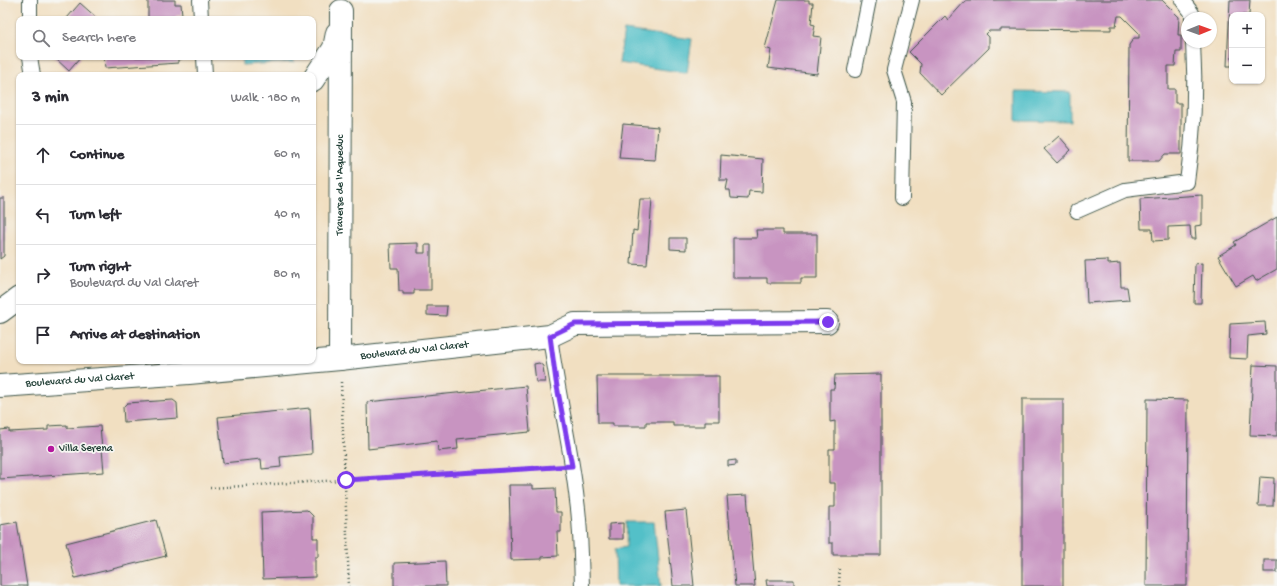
<!DOCTYPE html>
<html lang="en">
<head>
<meta charset="utf-8">
<style>
  body { margin:0; font-family:"Gochi Hand",sans-serif; background:#f2f2f3; color:#2b2b33 }
  .controls { position:absolute; right:12px; top:12px; display:grid; overflow:hidden; border-radius:8px; box-shadow:0 1px 3px #0004 }
  .controls button { width:36px; height:36px; display:grid; place-items:center; padding:0; border:0; border-bottom:1px solid #e1e1e2; background:#fff; color:#2b2b33; font:20px sans-serif }
  .compass { position:absolute; left:1181px; top:12px; width:36px; height:36px; border-radius:50%; background:#fff; box-shadow:0 1px 3px #0004; rotate:89deg }
  .stop { position:absolute; width:12px; height:12px; margin:-9px; border:3px solid #7c3aed; border-radius:50%; background:#fff }
  .stop.end { background:#7c3aed; border-color:#fff; box-shadow:0 1px 4px #0008 }
  .list { margin:0; padding:0; list-style:none }
  h2 { display:flex; justify-content:space-between; align-items:center; height:52px; margin:0; padding:0 16px; font-size:17px }
  h2 small { font-size:13px; font-weight:400; color:#7c7c81 }
  .list li { display:grid; grid-template-columns:26px 1fr auto; gap:12px; align-items:center; box-sizing:border-box; height:60px; padding:0 16px; border-top:1px solid #e1e1e2 }
  .list b { display:block; font-size:15px; white-space:nowrap }
  .list p { margin:0; font-size:13px; white-space:nowrap; color:#7c7c81 }
  .list em { font-size:13px; font-style:normal; color:#7c7c81 }
  .icon { flex:none; width:22px; height:22px; fill:none; stroke:currentColor; stroke-width:2; stroke-linecap:round; stroke-linejoin:round }
  .map { position:relative; flex:none; width:1277px; height:586px; overflow:hidden }
  .search { position:absolute; background:#fff; box-shadow:0 1px 3px #0004; left:16px; top:16px; width:300px; height:44px; display:flex; align-items:center; gap:10px; box-sizing:border-box; padding:0 14px; border-radius:8px; color:#7c7c81; font-size:15px }
  .panel { position:absolute; background:#fff; box-shadow:0 1px 3px #0004; left:16px; top:72px; width:300px; height:292px; border-radius:8px }
  .map>svg:first-child { display:block }
  .water { fill:#52c0c8; stroke:#387e7e }
  .building { fill:#c894c1 }
  .lines { fill:none; stroke-linecap:round; stroke-linejoin:round }
  .service-casing { stroke:#3e5549; stroke-width:16 }
  .minor-casing { stroke:#3e5549; stroke-width:24 }
  .path { stroke:#3e5549; stroke-width:2.5; stroke-dasharray:1 3; stroke-linecap:butt }
  .service { stroke:#fff; stroke-width:14 }
  .minor { stroke:#fff; stroke-width:22 }
  .route { stroke:#7c3aed; stroke-width:5 }
  .poi-dot { fill:#b5179e; stroke:#f6f6f2; stroke-width:1.5 }
  .labels { text-anchor:middle; dominant-baseline:central; stroke-width:3.5; stroke-linejoin:round; paint-order:stroke }
  .street-label { font-size:11px; fill:#1f3d34; stroke:#f6f6f2 }
  .poi-label { font-size:11px; fill:#1f3d34; stroke:#f6f6f2; text-anchor:start }
</style>
</head>
<body>
<div class="map">
<svg width="1277" height="586" viewBox="0 0 1277 586">
  <rect width="100%" height="100%" fill="#f6f6f2"/>
  <filter id="ink" filterUnits="userSpaceOnUse"><feTurbulence type="fractalNoise" baseFrequency=".025" numOctaves="2"/><feDisplacementMap in="SourceGraphic" scale="8" xChannelSelector="R" yChannelSelector="G"/><feConvolveMatrix kernelMatrix="1 2 1 2 8 2 1 2 1" color-interpolation-filters="sRGB"/></filter>
  <filter id="wash" filterUnits="userSpaceOnUse"><feTurbulence type="fractalNoise" baseFrequency=".012" numOctaves="4" result="noise"/><feDisplacementMap in="SourceGraphic" scale="16" xChannelSelector="R" yChannelSelector="G"/><feGaussianBlur stdDeviation="0.9" result="paint"/><feColorMatrix in="noise" values="0 0 0 0 0 0 0 0 0 0 0 0 0 0 0 0 0 1.4 0 .05"/><feComposite in="paint" operator="in"/></filter>
  <g filter="url(#wash)">
    <rect width="100%" height="100%" fill="#f1dfc1"/>
    <!-- water -->
    <g class="water">
      <polygon points="624,30 692,39 687,73 619,63"/>
      <polygon points="242,57 294,57 294,62 242,65"/>
      <polygon points="1016,91 1070,92 1070,121 1016,120"/>
      <polygon points="627,522 654,522 661,586 616,586 615,549 626,547"/>
    </g>
    <g id="blocks">
      <!-- building -->
      <g class="building">
        <polygon points="148,0 175,0 175,4 181,4 182,15 176,16 176,19 148,19"/>
        <polygon points="778,0 809,0 809,3 813,3 811,24 815,25 813,36 821,37 817,74 768,68 771,50 765,48"/>
        <polygon points="966,0 1162,0 1179,17 1178,35 1181,35 1181,52 1176,52 1175,66 1168,66 1168,89 1175,89 1175,103 1181,103 1181,154 1165,154 1159,161 1128,161 1129,45 1134,38 1139,38 1139,33 1122,16 1118,16 1116,26 1111,26 1111,30 1001,29 1001,31 989,31 986,34 989,37 989,48 941,95 920,73 921,64 909,52 945,16 948,20"/>
        <polygon points="1230,0 1250,0 1249,15 1232,15 1232,66 1227,66"/>
        <polygon points="80,3 98,19 69,19 67,18"/>
        <polygon points="54,57 81,57 69,71"/>
        <polygon points="104,57 182,57 182,59 178,59 178,63 105,68"/>
        <polygon points="623,124 658,127 655,160 619,158"/>
        <polygon points="1059,136 1071,150 1057,163 1044,149"/>
        <polygon points="721,155 763,159 762,192 749,191 748,199 731,198 730,190 726,190 728,180 720,180"/>
        <polygon points="1202,195 1202,225 1195,226 1196,239 1191,239 1190,226 1168,227 1168,240 1153,241 1152,229 1141,229 1140,199"/>
        <polygon points="0,198 4,198 4,256 0,259"/>
        <polygon points="640,199 652,199 647,265 631,264 633,230 637,231"/>
        <polygon points="1277,217 1277,269 1256,281 1253,276 1236,286 1218,256 1236,245 1234,242"/>
        <polygon points="756,230 783,230 783,234 817,234 817,278 801,278 801,283 767,283 767,278 733,278 733,238 757,238"/>
        <polygon points="670,238 686,238 686,250 670,249"/>
        <polygon points="418,243 418,253 425,253 425,245 431,245 431,290 414,290 414,294 403,294 403,291 399,291 398,268 391,268 390,244"/>
        <polygon points="1108,260 1108,264 1120,263 1121,287 1127,287 1129,300 1087,303 1085,261"/>
        <polygon points="1202,263 1201,303 1194,303 1195,264"/>
        <polygon points="427,306 447,306 446,316 427,315"/>
        <polygon points="1265,322 1266,334 1248,336 1247,359 1229,358 1230,324"/>
        <polygon points="539,363 543,366 545,382 536,382 534,364"/>
        <polygon points="1253,365 1277,366 1277,436 1250,435"/>
        <polygon points="881,374 881,555 833,555 833,543 829,543 829,507 835,507 835,483 829,483 829,449 835,449 835,421 830,422 830,389 834,389 835,375"/>
        <polygon points="597,376 719,376 719,421 705,421 705,426 673,426 673,422 646,422 646,426 613,426 613,423 598,423"/>
        <polygon points="526,386 530,432 457,439 458,449 438,451 437,441 368,449 367,402"/>
        <rect x="1022" y="399" width="41" height="187"/>
        <polygon points="1147,399 1188,400 1187,586 1146,586"/>
        <polygon points="173,400 177,403 178,418 124,422 123,407 127,403"/>
        <polygon points="310,408 312,454 280,457 281,467 262,469 261,459 223,463 218,417"/>
        <polygon points="67,425 67,428 100,426 104,472 0,479 0,430 9,429 9,432 48,430 48,426"/>
        <polygon points="736,460 736,465 728,466 728,461"/>
        <polygon points="1260,477 1274,478 1273,506 1258,506"/>
        <polygon points="509,485 533,485 533,489 555,488 556,512 561,512 561,532 557,532 558,556 542,557 542,559 511,560"/>
        <polygon points="747,495 755,586 735,586 727,496"/>
        <polygon points="307,510 313,516 313,538 318,538 318,557 315,557 315,577 263,579 261,512"/>
        <polygon points="686,510 694,586 673,586 665,512"/>
        <polygon points="156,520 166,556 75,578 66,543"/>
        <polygon points="17,522 27,586 0,586 0,525"/>
        <polygon points="623,523 623,539 609,539 609,524"/>
        <rect x="1264" y="560" width="13" height="12"/>
        <polygon points="445,561 446,586 394,586 394,563"/>
        <polygon points="766,580 794,580 794,586 767,586"/>
      </g>
    </g>
  </g>
  <g filter="url(#ink)">
    <use href="#blocks" fill-opacity="0" stroke="#3e5549" stroke-width="1"/>
    <g class="lines">
      <!-- service casing -->
      <g class="service-casing">
        <g id="service">
          <polyline points="200,0 201,19"/>
          <polyline points="1182,0 1192,13 1192,18"/>
          <polyline points="30,19 30,0"/>
          <polyline points="30,57 33,75"/>
          <polyline points="204,57 205,75"/>
          <polyline points="855,70 869,0"/>
          <polyline points="902,198 904,102 894,70 912,0"/>
          <path d="M1077,211L1125,190L1187,182C1194,135 1196,89 1193,42"/>
          <path d="M550,336C557,391 571,446 577,501C581,529 581,558 582,586"/>
        </g>
      </g>
      <!-- minor casing -->
      <g class="minor-casing">
        <g id="minor">
          <polyline points="313,80 334,48 337,33"/>
          <polyline points="0,312 19,298"/>
          <path id="s1" d="M340,359L341,11"/>
          <path id="s2" d="M0,386L189,373L340,359L550,336L575,324L827,322"/>
        </g>
      </g>
      <!-- path -->
      <g class="path">
        <polyline points="341,382 349,586"/>
        <polyline points="210,488 554,467"/>
        <polyline points="839,586 840,567"/>
      </g>
      <!-- service -->
      <use href="#service" class="service"/>
      <!-- minor -->
      <use href="#minor" class="minor"/>
    </g>
  </g>
  <g class="lines" filter="url(#ink)">
    <!-- route -->
    <polyline class="route" points="346,480 572,466 556,381 550,336 575,324 828,322"/>
  </g>
  <!-- markers -->
  <circle class="poi-dot" cx="51" cy="449" r="4"/>
  <g class="labels">
    <!-- street labels -->
    <g class="street-label">
      <text stroke="none"><textPath href="#s1" startOffset="174">Traverse de l'Aqueduc</textPath></text>
      <text stroke="none"><textPath href="#s2" startOffset="416">Boulevard du Val Claret</textPath></text>
      <text stroke="none"><textPath href="#s2" startOffset="80">Boulevard du Val Claret</textPath></text>
    </g>
    <!-- poi labels -->
    <g class="poi-label">
      <text x="59" y="449">Villa Serena</text>
    </g>
  </g>
</svg>
<div class="controls">
<button>+</button>
<button>−</button>
</div>
<svg class="compass" viewBox="-18 -18 36 36"><path d="M0-13l5 13h-10z" fill="#e53935"/><path d="M0 13l5-13h-10z" fill="#7c7c81"/></svg>
<div class="stop" style="left:346px;top:480px"></div>
<div class="stop end" style="left:828px;top:322px"></div>
<div class="search"><svg class="icon" aria-label="search" viewBox="0 0 24 24"><circle cx="10" cy="10" r="6"/><path d="M15 15l6 6"/></svg>Search here</div>
<section class="panel">
<h2>3 min<small>Walk · 180 m</small></h2>
<ul class="list">
<li><svg class="icon" aria-label="ahead" viewBox="0 0 24 24"><path d="M12 20V5M6 11l6-6 6 6"/></svg><div><b>Continue</b></div><em>60 m</em></li>
<li><svg class="icon" aria-label="left" viewBox="0 0 24 24"><path d="M17 20v-9H6M10 6l-5 5 5 5"/></svg><div><b>Turn left</b></div><em>40 m</em></li>
<li><svg class="icon" aria-label="right" viewBox="0 0 24 24"><path d="M7 20v-9h11M14 6l5 5-5 5"/></svg><div><b>Turn right</b><p>Boulevard du Val Claret</p></div><em>80 m</em></li>
<li><svg class="icon" aria-label="arrive" viewBox="0 0 24 24"><path d="M6 21V4h12l-3 4 3 4H6"/></svg><div><b>Arrive at destination</b></div></li>
</ul>
</section>
</div>
</body>
</html>
